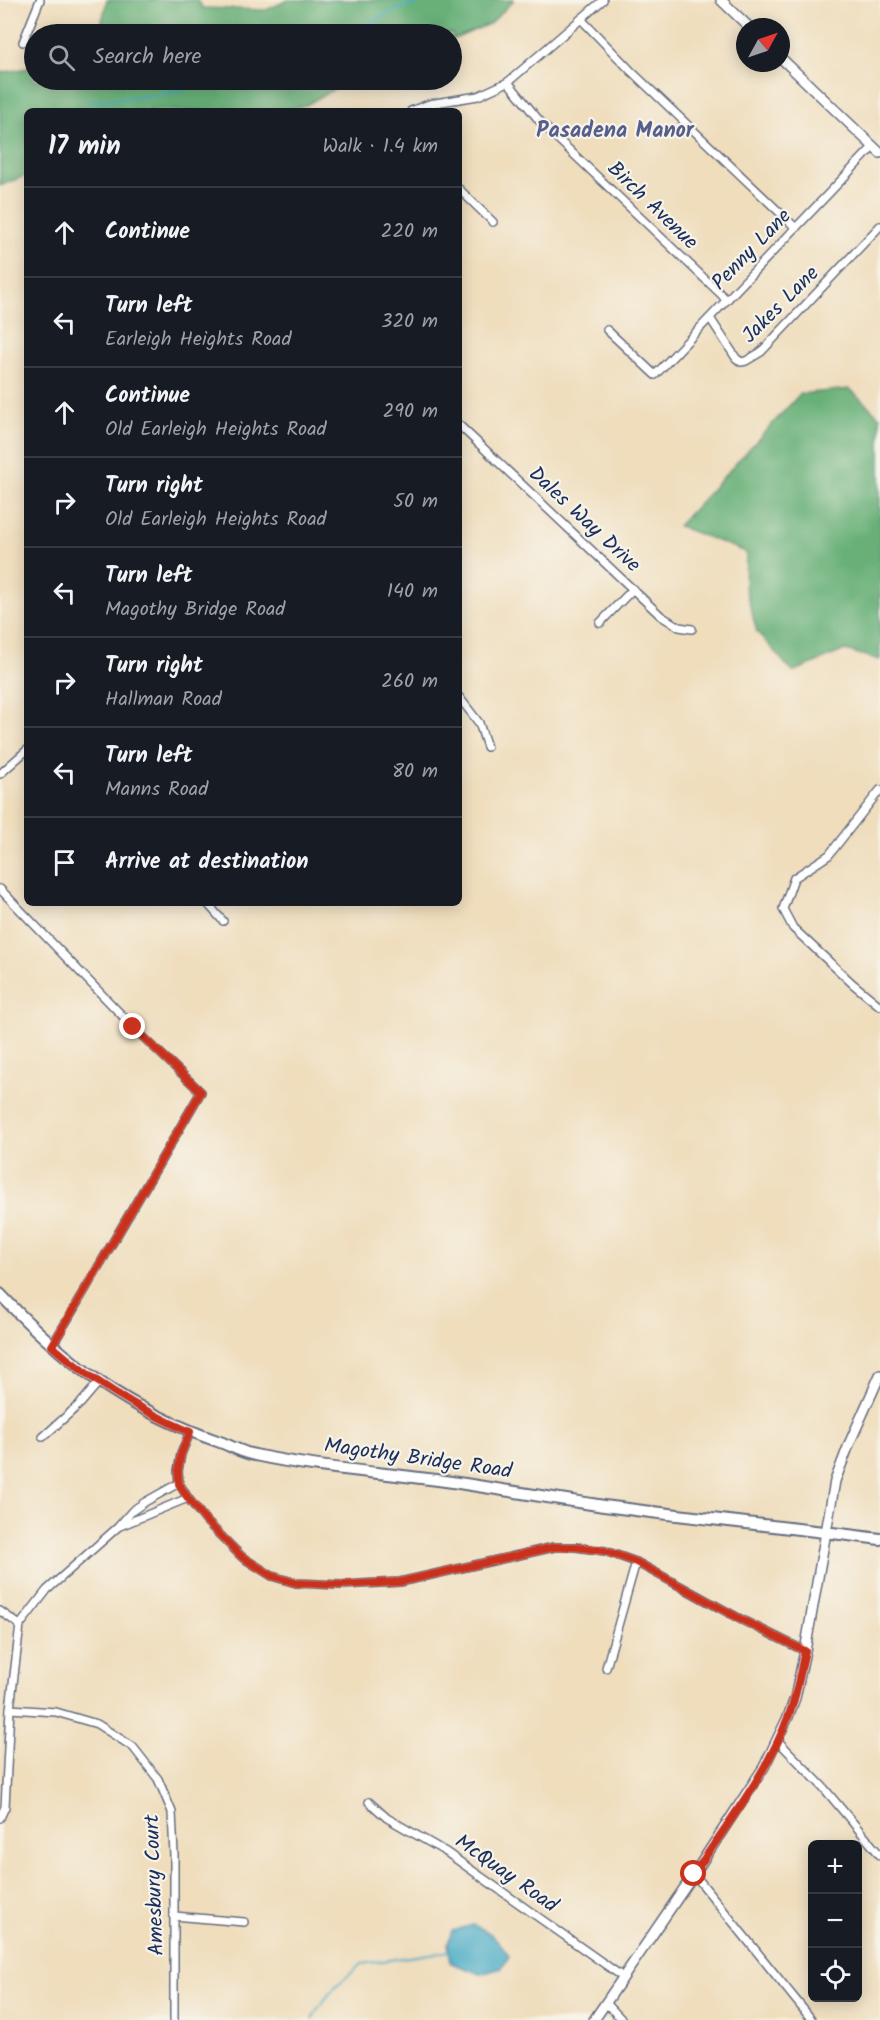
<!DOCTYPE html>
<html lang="en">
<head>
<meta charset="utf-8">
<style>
  body { margin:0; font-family:Kalam,sans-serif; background:#242831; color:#f1f3f6 }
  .controls { position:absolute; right:18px; bottom:18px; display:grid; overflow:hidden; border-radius:9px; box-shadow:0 3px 15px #0003 }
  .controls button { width:54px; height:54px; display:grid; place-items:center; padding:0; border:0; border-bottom:2px solid #363941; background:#171b24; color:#f1f3f6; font:30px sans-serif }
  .compass { position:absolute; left:736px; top:18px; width:54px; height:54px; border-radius:50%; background:#171b24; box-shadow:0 3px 15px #0003; rotate:50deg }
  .stop { position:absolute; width:18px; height:18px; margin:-14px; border:4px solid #c8321e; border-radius:50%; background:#fff }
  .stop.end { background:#c8321e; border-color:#fff; box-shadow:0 2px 6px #0008 }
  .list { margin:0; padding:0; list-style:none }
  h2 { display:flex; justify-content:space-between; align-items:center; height:78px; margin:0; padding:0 24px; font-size:26px }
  h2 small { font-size:20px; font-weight:400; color:#9ea1a6 }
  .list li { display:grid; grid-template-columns:39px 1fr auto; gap:18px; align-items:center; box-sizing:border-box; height:90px; padding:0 24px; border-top:2px solid #363941 }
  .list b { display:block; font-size:22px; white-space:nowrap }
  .list p { margin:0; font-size:20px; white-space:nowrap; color:#9ea1a6 }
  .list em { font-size:20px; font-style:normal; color:#9ea1a6 }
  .icon { flex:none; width:33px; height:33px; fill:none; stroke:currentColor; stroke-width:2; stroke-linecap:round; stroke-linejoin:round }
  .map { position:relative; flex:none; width:880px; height:2020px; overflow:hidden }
  .search { position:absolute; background:#171b24; box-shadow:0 3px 15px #0003; left:24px; top:24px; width:438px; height:66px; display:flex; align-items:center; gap:15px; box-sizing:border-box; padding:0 21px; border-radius:33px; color:#9ea1a6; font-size:22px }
  .panel { position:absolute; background:#171b24; box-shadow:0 3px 15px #0003; left:24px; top:108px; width:438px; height:798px; border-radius:9px }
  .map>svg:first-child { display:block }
  .forest { fill:#67b078; stroke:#41706b; stroke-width:1.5 }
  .water { fill:#47abc6; stroke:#316d92; stroke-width:1.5 }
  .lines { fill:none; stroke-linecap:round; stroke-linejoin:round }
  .stream { stroke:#47abc6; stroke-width:2 }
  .street-casing { stroke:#656c7f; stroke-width:10 }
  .secondary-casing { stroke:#656c7f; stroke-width:12 }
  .primary-casing { stroke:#656c7f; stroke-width:14 }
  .street { stroke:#fff; stroke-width:7 }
  .secondary { stroke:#fff; stroke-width:9 }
  .primary { stroke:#fff; stroke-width:10 }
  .route { stroke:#c8321e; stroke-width:8 }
  .labels { text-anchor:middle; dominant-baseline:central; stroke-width:4.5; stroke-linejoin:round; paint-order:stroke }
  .street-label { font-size:21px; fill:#1b2f5e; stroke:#f7f3e8 }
  .neighbourhood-label { font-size:22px; font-weight:bold; fill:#565e8d; stroke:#f7f3e8 }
</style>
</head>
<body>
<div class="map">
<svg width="880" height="2020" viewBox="0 0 880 2020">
  <rect width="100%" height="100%" fill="#f7f3e8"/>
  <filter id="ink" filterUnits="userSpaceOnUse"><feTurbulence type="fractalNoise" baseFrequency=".0167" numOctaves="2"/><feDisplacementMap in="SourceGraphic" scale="12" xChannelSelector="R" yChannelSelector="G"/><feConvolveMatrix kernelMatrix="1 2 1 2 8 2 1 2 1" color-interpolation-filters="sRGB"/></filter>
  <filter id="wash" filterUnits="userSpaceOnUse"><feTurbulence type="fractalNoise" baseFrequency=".008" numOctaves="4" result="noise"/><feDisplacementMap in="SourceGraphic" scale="24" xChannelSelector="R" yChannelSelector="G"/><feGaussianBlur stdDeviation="1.35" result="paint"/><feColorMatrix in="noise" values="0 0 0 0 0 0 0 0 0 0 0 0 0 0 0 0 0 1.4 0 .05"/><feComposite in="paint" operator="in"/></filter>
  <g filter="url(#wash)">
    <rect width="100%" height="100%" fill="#efddbc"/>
    <!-- forest -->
    <g class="forest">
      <polygon points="107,0 197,0 203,8 266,10 288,0 514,0 491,23 452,40 452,34 99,34"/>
      <polygon points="34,67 34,80 350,80 306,105 281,111 27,111 27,175 0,186 0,73"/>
      <polygon points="850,389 880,417 880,660 845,650 793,672 757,632 745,587 746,552 678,526 800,394"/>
    </g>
    <!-- water -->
    <path class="water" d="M472,1925C490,1930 500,1941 509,1956L502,1968L480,1974L451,1963L448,1943L452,1931Z"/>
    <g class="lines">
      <!-- stream -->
      <g class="stream">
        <path d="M350,34C380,15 398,7 433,0"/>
        <polyline points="88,101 161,95 218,80"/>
        <polyline points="312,2020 318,2008 337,1985 362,1964 450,1951"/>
      </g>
    </g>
  </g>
  <g filter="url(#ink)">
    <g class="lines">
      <!-- street casing -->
      <g class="street-casing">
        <g id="street">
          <polyline points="581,19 631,71 796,228"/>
          <polyline points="23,42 40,0"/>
          <polyline points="508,82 542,124 727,300"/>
          <polyline points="411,111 429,104 478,96 508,82 603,0"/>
          <polyline points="459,189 493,222"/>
          <polyline points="710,318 736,358 741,362 746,361 761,352 880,226"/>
          <polyline points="607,330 655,375 873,147"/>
          <polyline points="459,425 661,616 679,627 692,629"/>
          <polyline points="600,623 633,589"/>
          <polyline points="459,697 479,723 487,747"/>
          <polyline points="0,774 27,750"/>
          <polyline points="880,790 829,855 794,878 783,909 793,928 853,984 880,1006"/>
          <polyline points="0,889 138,1032 201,1092 52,1346"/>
          <polyline points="207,903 223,921"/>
          <polyline points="190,1432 181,1454 178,1471 179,1483 188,1498 206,1521 242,1557 272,1576 296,1583 340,1585 400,1582 554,1547 576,1547 605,1551 636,1562 742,1620 805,1651"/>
          <polyline points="43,1437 81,1403 99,1382"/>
          <polyline points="120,1526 188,1498"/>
          <polyline points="0,1611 20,1625"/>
          <polyline points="606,1668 636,1562"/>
          <polyline points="10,1709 56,1712 97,1724 133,1747 158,1779 172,1812 174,1855 174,2020"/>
          <polyline points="778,1741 823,1787 880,1855"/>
          <polyline points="369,1802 387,1818 446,1852 623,1977"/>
          <polyline points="0,1818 5,1807 10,1709 20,1625 47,1590 118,1527 132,1511 145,1502 179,1483"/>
          <polyline points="694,1874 812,2020"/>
          <polyline points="174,1916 244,1922"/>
          <polyline points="606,2003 622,2020"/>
        </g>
      </g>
      <!-- secondary casing -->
      <g class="secondary-casing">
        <g id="secondary">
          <polyline points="721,0 749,27"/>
          <polyline points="781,58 880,153"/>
          <polyline points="594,2020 694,1874 764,1767 788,1717 795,1698 805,1651 835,1481 850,1442 880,1375"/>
        </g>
      </g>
      <!-- primary casing -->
      <g class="primary-casing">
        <path id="primary" d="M0,1294C66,1364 128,1410 220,1442C231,1446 243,1453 255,1455C324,1470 395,1473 465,1484C511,1491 558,1499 604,1506C696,1518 788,1527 880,1539"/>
      </g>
      <!-- street -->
      <use href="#street" class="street"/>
      <!-- secondary -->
      <use href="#secondary" class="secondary"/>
      <!-- primary -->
      <use href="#primary" class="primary"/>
    </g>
  </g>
  <g class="lines" filter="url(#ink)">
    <!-- route -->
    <path class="route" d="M133,1027L201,1092L52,1346C93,1382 140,1410 190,1432L181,1454L178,1471L179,1484L188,1498L206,1521L242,1557L272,1576L296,1583L340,1585L400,1582L554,1547H576L605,1551L636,1562L742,1620L805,1651C800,1673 797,1694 789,1715C769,1771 727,1824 694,1874"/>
  </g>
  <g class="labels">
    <!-- street labels -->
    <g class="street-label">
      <text transform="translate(652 206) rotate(44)">Birch Avenue</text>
      <text transform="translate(752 250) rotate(-46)">Penny Lane</text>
      <text transform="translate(781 305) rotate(-45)">Jakes Lane</text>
      <text transform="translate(584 520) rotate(43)">Dales Way Drive</text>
      <text transform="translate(418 1459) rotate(8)">Magothy Bridge Road</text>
      <text transform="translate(506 1874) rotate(35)">McQuay Road</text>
      <text transform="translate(155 1885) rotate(-92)">Amesbury Court</text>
    </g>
    <!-- neighbourhood labels -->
    <g class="neighbourhood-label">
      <text x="615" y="131">Pasadena Manor</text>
    </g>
  </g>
</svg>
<div class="controls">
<button>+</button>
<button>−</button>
<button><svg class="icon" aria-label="locate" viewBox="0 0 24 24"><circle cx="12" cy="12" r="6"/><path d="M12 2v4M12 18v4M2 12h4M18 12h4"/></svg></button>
</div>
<svg class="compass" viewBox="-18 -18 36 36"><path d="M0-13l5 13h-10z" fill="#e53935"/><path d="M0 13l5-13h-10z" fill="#9ea1a6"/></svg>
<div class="stop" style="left:694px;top:1874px"></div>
<div class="stop end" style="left:133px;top:1027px"></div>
<div class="search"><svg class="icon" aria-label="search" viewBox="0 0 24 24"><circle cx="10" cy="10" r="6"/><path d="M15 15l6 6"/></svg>Search here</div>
<section class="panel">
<h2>17 min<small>Walk · 1.4 km</small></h2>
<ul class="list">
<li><svg class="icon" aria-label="ahead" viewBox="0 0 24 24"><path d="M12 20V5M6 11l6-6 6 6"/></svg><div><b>Continue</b></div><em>220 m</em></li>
<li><svg class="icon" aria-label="left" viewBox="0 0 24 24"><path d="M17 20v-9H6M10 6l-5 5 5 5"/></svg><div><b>Turn left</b><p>Earleigh Heights Road</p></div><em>320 m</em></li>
<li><svg class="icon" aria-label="ahead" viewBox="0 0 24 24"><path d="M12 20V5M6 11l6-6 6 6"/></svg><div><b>Continue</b><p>Old Earleigh Heights Road</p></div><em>290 m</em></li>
<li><svg class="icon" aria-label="right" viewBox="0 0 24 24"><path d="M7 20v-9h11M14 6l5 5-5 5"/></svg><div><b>Turn right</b><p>Old Earleigh Heights Road</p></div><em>50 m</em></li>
<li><svg class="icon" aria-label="left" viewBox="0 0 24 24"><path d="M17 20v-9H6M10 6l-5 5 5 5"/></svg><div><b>Turn left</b><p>Magothy Bridge Road</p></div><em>140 m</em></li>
<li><svg class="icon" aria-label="right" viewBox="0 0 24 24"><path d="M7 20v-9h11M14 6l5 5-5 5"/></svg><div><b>Turn right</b><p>Hallman Road</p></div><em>260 m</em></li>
<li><svg class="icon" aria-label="left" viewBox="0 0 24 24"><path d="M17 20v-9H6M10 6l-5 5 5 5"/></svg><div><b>Turn left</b><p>Manns Road</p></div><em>80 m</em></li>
<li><svg class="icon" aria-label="arrive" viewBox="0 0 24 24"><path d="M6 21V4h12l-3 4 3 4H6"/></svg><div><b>Arrive at destination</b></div></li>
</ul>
</section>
</div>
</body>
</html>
